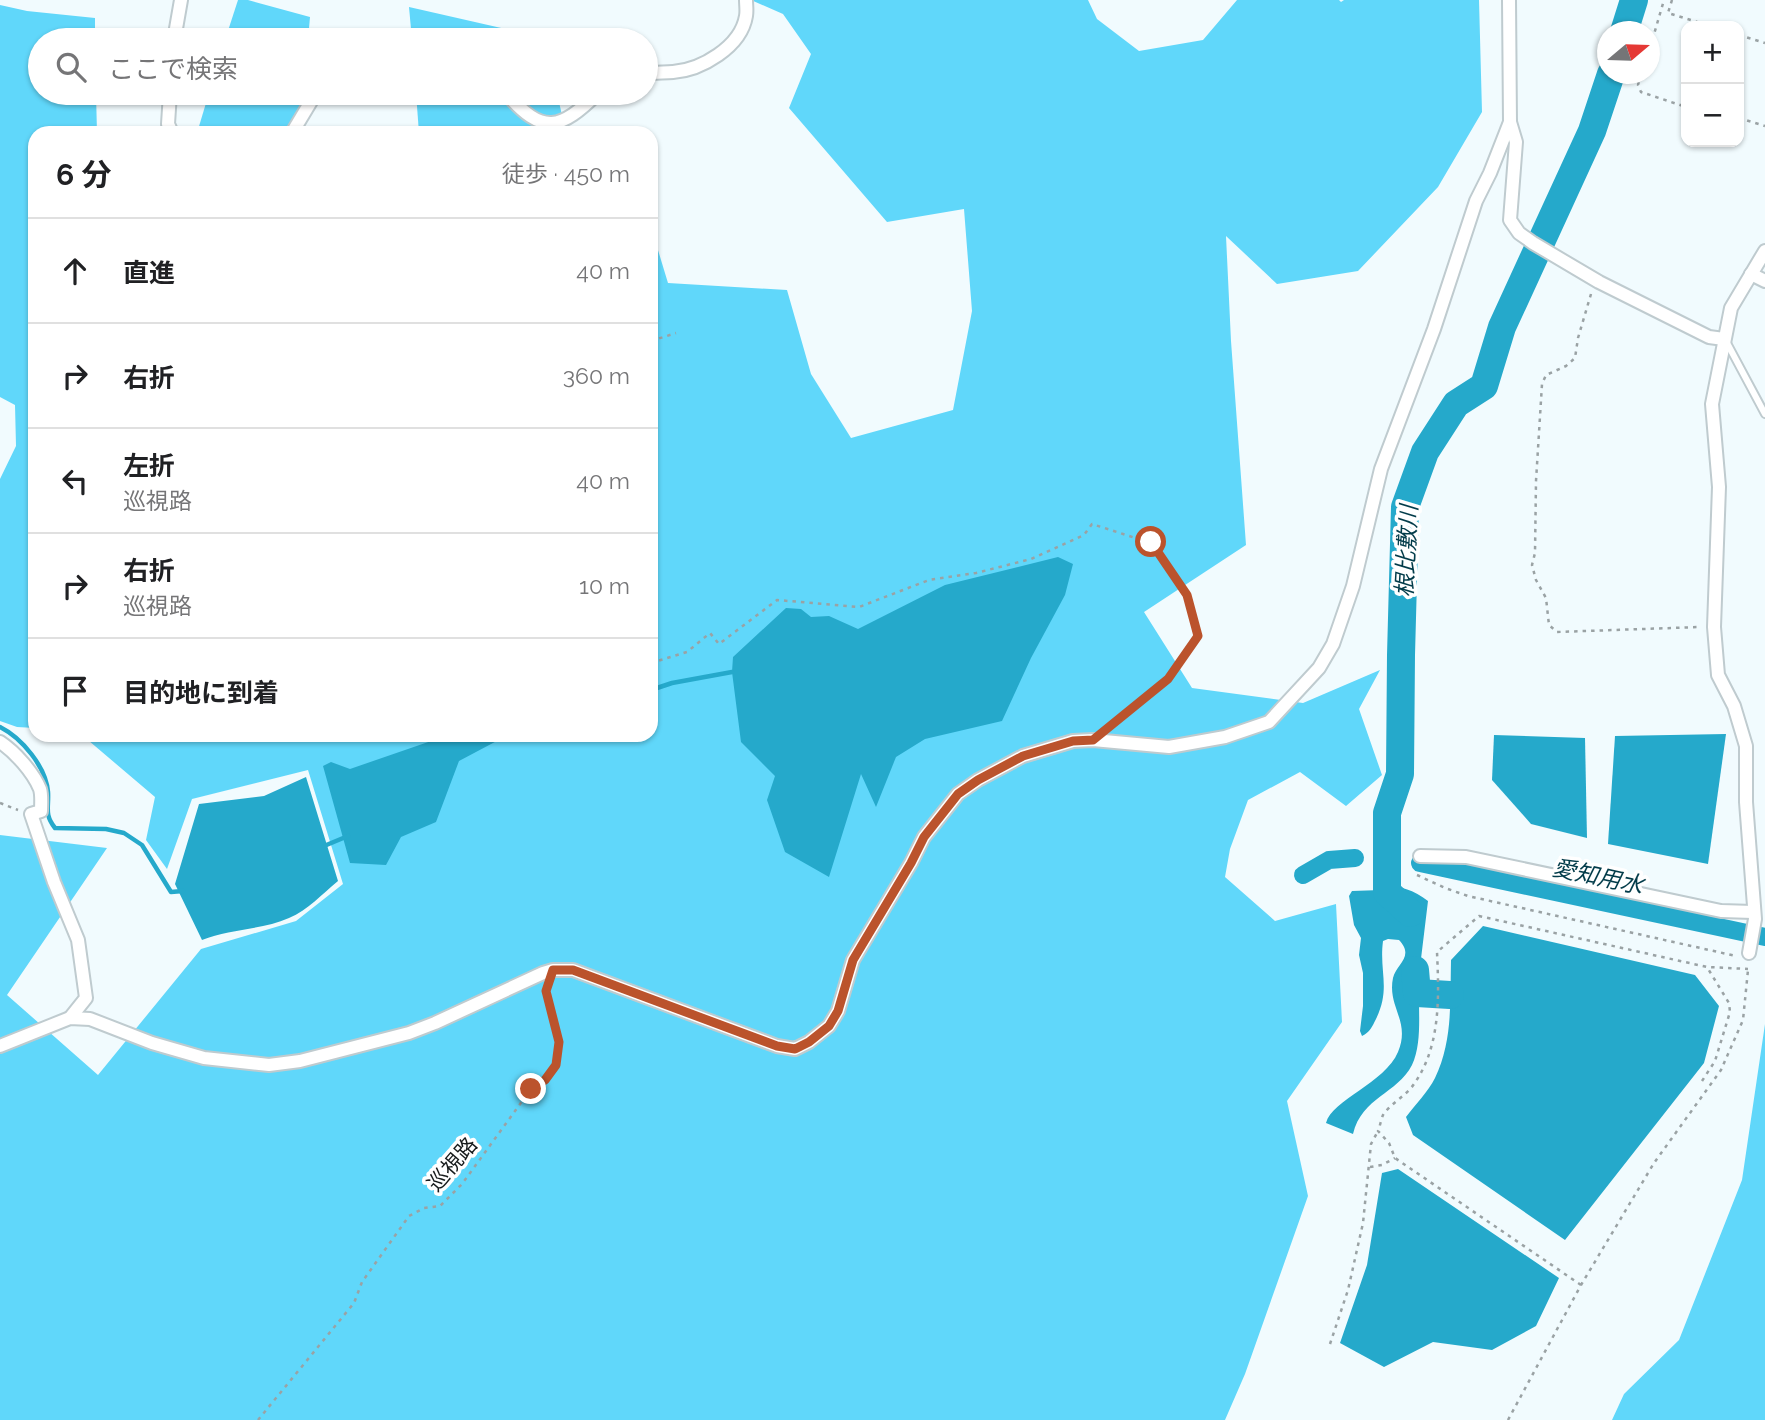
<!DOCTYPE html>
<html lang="ja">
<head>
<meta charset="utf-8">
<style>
  body { margin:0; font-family:Raleway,"Noto Sans JP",sans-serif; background:#f2f2f2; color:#202124 }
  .controls { position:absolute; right:21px; top:21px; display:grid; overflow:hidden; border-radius:14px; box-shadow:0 2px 5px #0004 }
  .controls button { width:63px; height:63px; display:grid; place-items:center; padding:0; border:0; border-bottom:2px solid #e0e0e0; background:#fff; color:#202124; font:35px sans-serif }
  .compass { position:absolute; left:1597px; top:21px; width:63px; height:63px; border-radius:50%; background:#fff; box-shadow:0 2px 5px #0004; rotate:71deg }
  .stop { position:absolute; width:21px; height:21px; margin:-16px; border:5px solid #bb532c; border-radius:50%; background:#fff }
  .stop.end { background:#bb532c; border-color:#fff; box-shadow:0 2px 7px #0008 }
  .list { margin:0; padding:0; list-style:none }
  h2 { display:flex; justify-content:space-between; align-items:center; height:91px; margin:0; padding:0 28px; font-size:30px }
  h2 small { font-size:23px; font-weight:400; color:#757577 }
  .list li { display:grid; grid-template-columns:46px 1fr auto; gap:21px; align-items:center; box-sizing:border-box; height:105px; padding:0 28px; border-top:2px solid #e0e0e0 }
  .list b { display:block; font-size:26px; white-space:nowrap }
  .list p { margin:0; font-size:23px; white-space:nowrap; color:#757577 }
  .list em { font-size:23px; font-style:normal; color:#757577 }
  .icon { flex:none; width:38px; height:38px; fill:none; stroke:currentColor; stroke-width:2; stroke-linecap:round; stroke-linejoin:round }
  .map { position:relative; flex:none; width:1765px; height:1420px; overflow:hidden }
  .search { position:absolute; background:#fff; box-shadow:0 2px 5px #0004; left:28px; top:28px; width:630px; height:77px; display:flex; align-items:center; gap:18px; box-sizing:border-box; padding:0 24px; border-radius:38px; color:#757577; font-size:26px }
  .panel { position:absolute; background:#fff; box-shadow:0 2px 5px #0004; left:28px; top:126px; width:630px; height:616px; border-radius:21px }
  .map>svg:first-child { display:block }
  .forest { fill:#60d7fa }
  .water { fill:#25a9cb }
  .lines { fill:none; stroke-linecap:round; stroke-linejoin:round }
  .stream { stroke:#25a9cb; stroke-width:4.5 }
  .canal { stroke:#25a9cb; stroke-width:18 }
  .river { stroke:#25a9cb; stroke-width:28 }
  .lane-casing { stroke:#bfcbcf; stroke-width:10 }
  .street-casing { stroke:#bfcbcf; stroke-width:16 }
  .path { stroke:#9aa2a4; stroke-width:2.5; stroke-dasharray:3.5 5; stroke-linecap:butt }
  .lane { stroke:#fff; stroke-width:6 }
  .street { stroke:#fff; stroke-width:12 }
  .route { stroke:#bb532c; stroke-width:9 }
  .labels { text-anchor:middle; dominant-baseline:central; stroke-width:7; stroke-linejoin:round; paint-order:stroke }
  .street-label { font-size:21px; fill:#171b1c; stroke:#fff }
  .water-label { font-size:23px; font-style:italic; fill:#033c4a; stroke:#fff }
</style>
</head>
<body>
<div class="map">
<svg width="1765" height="1420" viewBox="0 0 1765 1420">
  <rect width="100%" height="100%" fill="#f1fbfe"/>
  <!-- forest -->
  <g class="forest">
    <polygon points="238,0 248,0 310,17 308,40 225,40"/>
    <polygon points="751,0 1088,0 1097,19 1139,51 1203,40 1237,0 1339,0 1341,2 1344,0 1479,0 1482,112 1438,187 1358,271 1277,284 1226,236 1231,341 1246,545 1144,612 1192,688 1303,703 1380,670 1359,709 1382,775 1346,806 1300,772 1248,800 1230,849 1225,877 1275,921 1336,904 1342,1022 1287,1101 1308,1196 1245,1374 1225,1420 0,1420 0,835 107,848 7,995 98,1075 201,949 296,921 343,884 308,770 192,799 167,869 146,840 155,797 82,735 651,735 651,227 668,283 787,290 811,374 851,438 953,410 972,311 964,209 887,222 789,108 811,54 783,14"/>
    <polygon points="0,5 27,11 95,18 95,40 40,40 40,93 96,93 97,133 35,133 35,728 17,727 0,721 0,479 16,446 15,405 0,397"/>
    <polygon points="409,7 545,38 546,40 412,40"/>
    <polygon points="209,93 305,93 303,133 197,133"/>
    <polygon points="416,93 557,93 566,133 419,133"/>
    <polygon points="1765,1024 1765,1420 1612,1420 1624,1394 1679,1340 1742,1180"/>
  </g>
  <!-- water -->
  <g class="water">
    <polygon points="1058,557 1073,564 1065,595 1031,658 1002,721 925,739 896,757 876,807 861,774 829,877 785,852 767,800 775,776 741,742 732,672 733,657 786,608 801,609 811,617 829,616 858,629 945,585"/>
    <polygon points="1726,734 1708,864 1608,844 1615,736"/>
    <polygon points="439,735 508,735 459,761 436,822 401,837 386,865 350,863 323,766 331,762 350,769 434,740"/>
    <polygon points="1494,735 1585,738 1587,838 1531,824 1492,780"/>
    <path d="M306,777L338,881C322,894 308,910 289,918C262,930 229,929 202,940L175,884L199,804L264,796Z"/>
    <path d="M1382,885C1400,886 1414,890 1428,901L1420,967L1422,986L1433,988L1431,999L1419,1000C1419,1020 1421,1046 1412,1065C1397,1094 1362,1097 1353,1134L1326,1123C1332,1100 1385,1083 1398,1052C1411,1021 1387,1007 1393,978C1396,964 1415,957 1399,940L1388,939L1383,941C1379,972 1391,988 1376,1019C1372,1027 1370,1032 1362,1036L1360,1031L1363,1006V973L1359,955L1361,938L1354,925L1349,896L1352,891L1381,890Z"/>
    <path d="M1483,926L1695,975L1719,1006L1704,1063L1565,1240L1413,1135L1406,1117C1415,1105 1428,1092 1435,1078C1453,1041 1450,1000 1451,960Z"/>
    <polygon points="1398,1169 1559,1278 1536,1326 1492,1350 1433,1342 1384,1367 1340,1343 1367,1265 1382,1173"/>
  </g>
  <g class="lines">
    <!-- stream -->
    <g class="stream">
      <polyline points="651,690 672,683 732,672"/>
      <path d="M0,727C22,738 46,767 48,792C49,808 44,814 55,828L106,829L124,833L142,845L171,892L183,891"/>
      <polyline points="324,846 348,836"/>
    </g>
    <!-- canal -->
    <g class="canal">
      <polyline points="1420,863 1765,937"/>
      <polyline points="1303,875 1329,860 1355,858"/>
    </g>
    <!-- river -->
    <g class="river">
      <polyline points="1624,32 1634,0"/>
      <polyline points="1410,913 1387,892 1387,813 1400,774 1401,655 1405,507 1425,452 1456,404 1484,386 1502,327 1592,131 1611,74"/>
      <polyline points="1415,970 1417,993 1450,995"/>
    </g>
    <!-- lane casing -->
    <g class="lane-casing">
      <polyline id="lane" points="1727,343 1765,414"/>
    </g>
    <!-- street casing -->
    <g class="street-casing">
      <g id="street">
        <polyline points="1509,0 1510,122 1516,142 1510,220 1519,233 1533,243 1599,282 1709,337 1724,339"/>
        <polyline points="174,40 181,0"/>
        <path d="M646,74C655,72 664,73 673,72C701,70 741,47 746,16C747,11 746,5 746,0"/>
        <polyline points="170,93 168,124 172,133"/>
        <path d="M506,93C543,136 560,130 598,93"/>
        <polyline points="292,133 316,93"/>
        <polyline points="1751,274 1765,281"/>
        <path d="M0,742C15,752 33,772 40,789C42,795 41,805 41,811L31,814L54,882L78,940L86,998L70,1018"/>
        <polyline points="1420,856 1466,857 1721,911 1753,912"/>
        <polyline points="1749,953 1755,919 1746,802 1746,746 1734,706 1718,675 1714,627 1719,487 1712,404 1731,308 1765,251"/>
        <polyline points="0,1046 70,1018 90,1019 152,1043 204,1058 269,1065 300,1061 409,1033 435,1023 543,973 553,970 573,970 777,1046 795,1049 809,1042 829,1026 838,1011 853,960 911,863 924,837 958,794 978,780 1023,756 1073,741 1093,740 1169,747 1225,737 1269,722 1319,668 1333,644 1353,586 1381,469 1434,329 1476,201 1490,173 1510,122"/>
      </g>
    </g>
    <!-- path -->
    <g class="path">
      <polyline points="1672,0 1668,13 1710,26"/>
      <polyline points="1739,35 1765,43"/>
      <polyline points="1650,48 1664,0"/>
      <polyline points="1641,74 1638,85 1641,92 1686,107"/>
      <polyline points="1739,118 1765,126"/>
      <polyline points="1591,294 1578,338 1575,358 1566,366 1546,375 1542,384 1536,481 1535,553 1532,565 1536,580 1546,598 1549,625 1557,632 1700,627"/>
      <polyline points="651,341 676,333"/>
      <polyline points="651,663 687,652 710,633 719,644 777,600 859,607 929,580 976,573 1031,559 1084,535 1092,524 1151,543 1187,595 1198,636 1168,679 1108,727"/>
      <polyline points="0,803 18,810"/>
      <polyline points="1417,875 1445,888 1468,896 1736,956"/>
      <polyline points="1702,1081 1715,1061 1730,1012 1729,1003 1707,967"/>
      <polyline points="1370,1167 1382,1165 1395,1158"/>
      <path d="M1581,1285L1395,1158L1389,1143L1378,1131C1380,1126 1381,1120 1383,1115C1391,1103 1406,1096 1414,1084C1441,1046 1439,996 1437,952L1479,916L1707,967L1748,969"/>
      <polyline points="1330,1344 1348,1290 1363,1223 1371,1144 1378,1131"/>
      <path d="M258,1420L354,1303L362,1282L409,1216L424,1208L440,1206L462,1184L531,1089C540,1083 550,1077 555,1067C565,1048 551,1010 546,991L547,987"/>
      <polyline points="1508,1420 1581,1285 1654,1163 1721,1070 1743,1020 1748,970"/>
    </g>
    <!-- lane -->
    <use href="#lane" class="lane"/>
    <!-- street -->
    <use href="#street" class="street"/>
  </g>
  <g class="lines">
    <!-- route -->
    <polyline class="route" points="531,1089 545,1080 556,1065 559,1042 546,991 553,970 573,970 777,1046 795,1049 809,1042 829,1026 838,1011 853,960 911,863 924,837 958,794 978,780 1023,756 1073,741 1093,740 1168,679 1198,636 1187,595 1151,542"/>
  </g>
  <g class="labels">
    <!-- street labels -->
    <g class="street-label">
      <text transform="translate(452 1164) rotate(-49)">巡視路</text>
    </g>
    <!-- water labels -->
    <g class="water-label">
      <text transform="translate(1406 551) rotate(-87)">根比敷川</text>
      <text transform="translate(1598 876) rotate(12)">愛知用水</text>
    </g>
  </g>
</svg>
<div class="controls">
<button>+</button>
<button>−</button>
</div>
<svg class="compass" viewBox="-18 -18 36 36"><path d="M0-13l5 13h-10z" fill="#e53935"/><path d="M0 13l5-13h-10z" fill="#757577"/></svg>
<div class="stop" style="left:1151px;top:542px"></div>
<div class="stop end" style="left:531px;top:1089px"></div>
<div class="search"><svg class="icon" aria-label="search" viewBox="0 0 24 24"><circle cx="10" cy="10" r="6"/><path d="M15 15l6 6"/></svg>ここで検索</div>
<section class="panel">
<h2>6 分<small>徒歩 · 450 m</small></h2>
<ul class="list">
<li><svg class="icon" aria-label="ahead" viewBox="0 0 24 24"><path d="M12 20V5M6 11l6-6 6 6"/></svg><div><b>直進</b></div><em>40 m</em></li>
<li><svg class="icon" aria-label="right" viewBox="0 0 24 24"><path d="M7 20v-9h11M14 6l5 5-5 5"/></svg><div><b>右折</b></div><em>360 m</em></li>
<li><svg class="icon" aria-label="left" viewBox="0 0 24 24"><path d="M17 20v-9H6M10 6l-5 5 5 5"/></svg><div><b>左折</b><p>巡視路</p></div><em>40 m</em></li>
<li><svg class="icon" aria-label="right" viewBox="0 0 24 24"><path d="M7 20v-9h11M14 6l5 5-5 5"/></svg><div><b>右折</b><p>巡視路</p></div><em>10 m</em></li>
<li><svg class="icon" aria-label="arrive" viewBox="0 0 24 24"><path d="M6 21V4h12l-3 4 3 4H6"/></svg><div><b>目的地に到着</b></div></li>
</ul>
</section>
</div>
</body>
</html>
